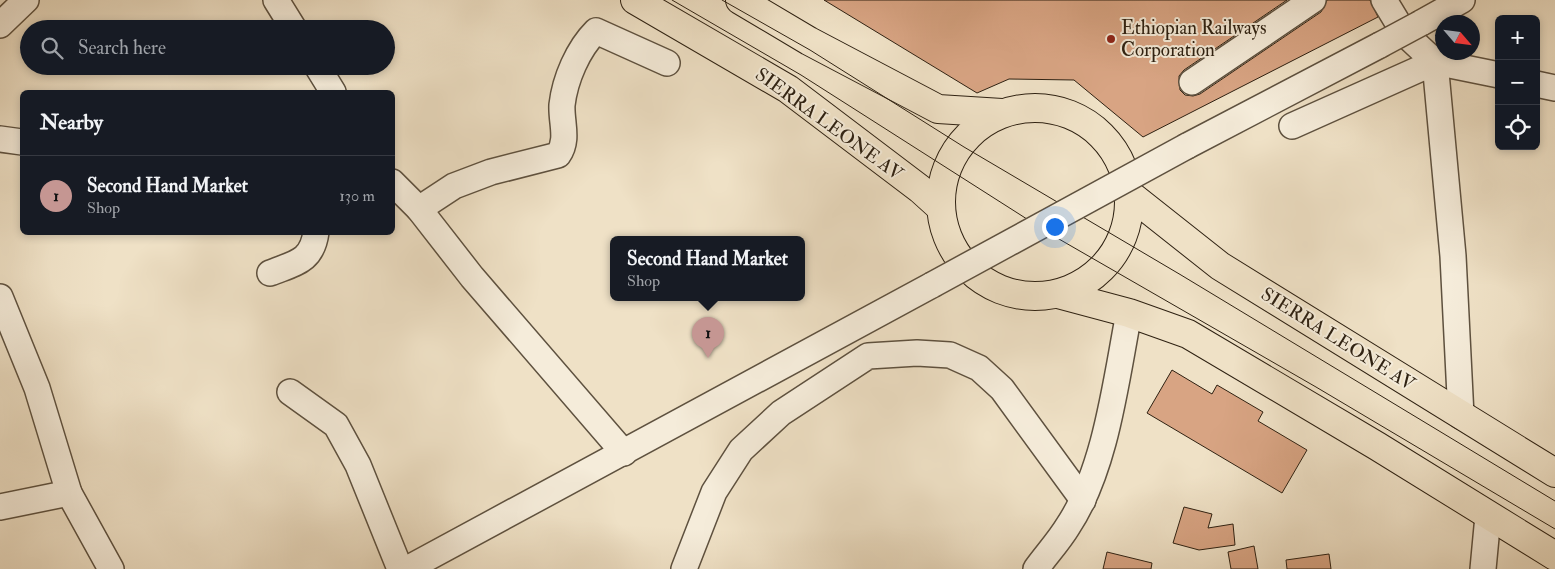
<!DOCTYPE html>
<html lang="en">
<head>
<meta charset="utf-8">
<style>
  body { margin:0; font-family:"IM FELL Double Pica",serif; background:#242831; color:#f1f3f6 }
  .controls { position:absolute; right:15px; top:15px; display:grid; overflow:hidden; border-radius:8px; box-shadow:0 2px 8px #0003 }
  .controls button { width:45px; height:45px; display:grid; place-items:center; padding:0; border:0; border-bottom:1px solid #363941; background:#171b24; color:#f1f3f6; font:25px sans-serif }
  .compass { position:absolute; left:1435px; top:15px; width:45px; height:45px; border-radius:50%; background:#171b24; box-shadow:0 2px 8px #0003; rotate:118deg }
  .you { position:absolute; left:1054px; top:226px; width:18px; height:18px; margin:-12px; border:4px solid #fff; border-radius:50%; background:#1a73e8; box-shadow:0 0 0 8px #1a73e833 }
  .badge { display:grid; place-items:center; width:32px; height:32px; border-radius:50%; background:#c59692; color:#111; font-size:16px; font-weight:700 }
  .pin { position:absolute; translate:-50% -41px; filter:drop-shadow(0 1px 2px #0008) }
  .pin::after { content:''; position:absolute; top:26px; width:18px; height:15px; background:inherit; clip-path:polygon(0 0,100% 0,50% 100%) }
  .popup { position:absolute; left:610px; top:236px; width:195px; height:65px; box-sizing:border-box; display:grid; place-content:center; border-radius:8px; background:#171b24; filter:drop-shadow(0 1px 4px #0005); font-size:16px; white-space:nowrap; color:#9ea1a6 }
  .popup b { font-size:19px; color:#f1f3f6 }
  .popup::after { content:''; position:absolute; left:50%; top:100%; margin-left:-10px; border:10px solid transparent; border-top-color:#171b24 }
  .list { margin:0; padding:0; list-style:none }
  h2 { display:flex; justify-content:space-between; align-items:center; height:65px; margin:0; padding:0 20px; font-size:21px }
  h2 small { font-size:16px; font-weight:400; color:#9ea1a6 }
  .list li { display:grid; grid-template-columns:32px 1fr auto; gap:15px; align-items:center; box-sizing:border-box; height:80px; padding:0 20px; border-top:1px solid #363941 }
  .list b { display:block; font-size:19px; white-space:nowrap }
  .list p { margin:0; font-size:16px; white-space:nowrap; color:#9ea1a6 }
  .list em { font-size:16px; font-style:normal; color:#9ea1a6 }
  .icon { flex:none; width:28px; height:28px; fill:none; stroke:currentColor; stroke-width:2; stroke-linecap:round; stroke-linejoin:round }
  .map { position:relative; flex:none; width:1555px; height:569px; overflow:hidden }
  .search { position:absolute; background:#171b24; box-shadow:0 2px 8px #0003; left:20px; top:20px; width:375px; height:55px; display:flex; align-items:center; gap:12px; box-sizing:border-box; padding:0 18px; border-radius:28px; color:#9ea1a6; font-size:19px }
  .panel { position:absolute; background:#171b24; box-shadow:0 2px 8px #0003; left:20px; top:90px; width:375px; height:145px; border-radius:8px }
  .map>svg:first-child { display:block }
  .building { fill:#d8a483; stroke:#2e2112 }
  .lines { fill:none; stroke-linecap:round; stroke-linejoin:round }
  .minor-casing { stroke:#5e513f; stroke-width:28 }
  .major-casing { stroke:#2e2112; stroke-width:30 }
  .minor { stroke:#f5ecda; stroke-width:25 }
  .major { stroke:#efe1c6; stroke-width:28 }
  .tram { stroke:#2e2112; stroke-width:1 }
  .minor-bridge-casing { stroke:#5e513f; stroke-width:28; stroke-linecap:butt }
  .minor-bridge { stroke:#f5ecda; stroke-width:25 }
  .poi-dot { fill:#8f2418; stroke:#f5ecda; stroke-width:2 }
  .labels { text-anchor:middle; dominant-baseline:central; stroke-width:4; stroke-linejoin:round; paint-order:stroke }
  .poi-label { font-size:19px; fill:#2e2112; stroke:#f5ecda; text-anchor:start }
  .street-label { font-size:19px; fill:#2e2112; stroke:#f5ecda }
</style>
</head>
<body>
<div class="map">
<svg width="1555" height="569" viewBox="0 0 1555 569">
  <rect width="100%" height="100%" fill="#efe1c6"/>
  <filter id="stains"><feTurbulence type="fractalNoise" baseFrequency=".004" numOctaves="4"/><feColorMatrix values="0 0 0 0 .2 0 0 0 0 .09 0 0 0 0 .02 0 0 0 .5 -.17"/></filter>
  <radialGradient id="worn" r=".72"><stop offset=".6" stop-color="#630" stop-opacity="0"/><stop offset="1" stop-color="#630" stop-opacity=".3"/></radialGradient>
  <!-- building -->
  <g class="building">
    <polygon points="824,0 1287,0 1184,70 1179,76 1180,90 1185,95 1193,96 1200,94 1321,12 1327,0 1370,0 1378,17 1143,137 1074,80 1009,79 977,93"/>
    <polygon points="1172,370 1212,394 1217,385 1263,412 1258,421 1307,450 1282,493 1147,413"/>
    <polygon points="1184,507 1212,514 1208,528 1233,524 1235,545 1199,550 1173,543"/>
    <polygon points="1254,546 1258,569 1231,569 1228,552"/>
    <polygon points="1107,552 1152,563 1151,569 1103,569"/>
    <polygon points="1329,554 1331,569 1287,569 1286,560"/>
  </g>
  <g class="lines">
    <!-- minor casing -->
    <g class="minor-casing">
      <g id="minor">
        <polyline points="276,0 294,29"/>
        <polyline points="1384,0 1404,33 1435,62 1499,75"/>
        <polyline points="1421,23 1462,0"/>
        <polyline points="0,25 26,0"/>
        <polyline points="317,66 333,92"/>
        <polyline points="1192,82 1313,0"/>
        <polyline points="1536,84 1555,88"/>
        <polyline points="1292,126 1435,62 1453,256 1461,416"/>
        <polyline points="0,139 22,142"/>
        <polyline points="1187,146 1380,45"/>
        <polyline points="392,182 419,209 472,277 624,453"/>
        <path d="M419,209L454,186L491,172L558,155C569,140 561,122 562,105C565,79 578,49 596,31L667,63"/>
        <path d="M270,273C295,263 312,262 316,232"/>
        <polyline points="0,297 37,388 69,493 111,569"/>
        <polyline points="290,392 336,425 358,465 400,569"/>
        <polyline points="0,507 69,493"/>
        <polyline points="407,569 932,285"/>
        <polyline points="684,569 714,492 741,450 781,413 868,356 917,353 950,355 979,368 1002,389 1083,500"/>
        <path d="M1036,569C1046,555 1059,541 1068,526C1106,469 1116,380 1129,313"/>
        <polyline points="1483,569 1488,516"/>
      </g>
    </g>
    <!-- major casing -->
    <g class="major-casing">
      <g id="major">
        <polyline points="635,0 788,89 920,189 941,208"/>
        <polyline points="740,0 809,41 938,109 1002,113"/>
        <circle cx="1035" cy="202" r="94"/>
        <polyline points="1129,194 1220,266 1555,473"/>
        <polyline points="1058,294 1129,313 1188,334 1377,446 1555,556"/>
      </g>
    </g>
    <!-- minor -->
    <use href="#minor" class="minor"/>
    <!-- major -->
    <use href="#major" class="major"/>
    <!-- tram -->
    <g class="tram">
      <polyline points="672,0 801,75 1052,235 1316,387 1555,529"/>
      <polyline points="722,0 810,50 964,147 1181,275 1555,501"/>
    </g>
    <!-- minor-bridge casing -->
    <g class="minor-bridge-casing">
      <g id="minor-bridge">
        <polyline points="1380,45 1421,23"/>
        <polyline points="932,285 1187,146"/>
      </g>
    </g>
    <!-- minor-bridge -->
    <use href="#minor-bridge" class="minor-bridge"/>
  </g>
  <!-- markers -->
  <circle class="poi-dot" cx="1111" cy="39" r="5"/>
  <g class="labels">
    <!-- poi labels -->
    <g class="poi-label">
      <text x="1121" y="28">Ethiopian Railways<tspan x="1121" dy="22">Corporation</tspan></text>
    </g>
    <!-- street labels -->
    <g class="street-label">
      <text transform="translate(829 124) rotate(36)">SIERRA LEONE AV</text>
      <text transform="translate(1338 339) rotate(32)">SIERRA LEONE AV</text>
    </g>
  </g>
  <rect width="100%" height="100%" filter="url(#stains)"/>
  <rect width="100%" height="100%" fill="url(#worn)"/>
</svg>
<div class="controls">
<button>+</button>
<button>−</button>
<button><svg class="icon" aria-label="locate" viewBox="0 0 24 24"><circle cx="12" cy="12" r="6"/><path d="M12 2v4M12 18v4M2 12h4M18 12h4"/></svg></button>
</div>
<svg class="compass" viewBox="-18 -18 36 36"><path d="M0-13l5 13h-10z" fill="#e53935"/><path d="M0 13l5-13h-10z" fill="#9ea1a6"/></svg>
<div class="you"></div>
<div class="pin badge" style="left:708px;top:358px">1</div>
<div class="popup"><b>Second Hand Market</b>Shop</div>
<div class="search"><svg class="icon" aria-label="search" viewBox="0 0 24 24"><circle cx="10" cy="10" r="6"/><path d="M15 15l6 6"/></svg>Search here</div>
<section class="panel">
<h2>Nearby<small></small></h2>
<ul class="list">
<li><span class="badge">1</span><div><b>Second Hand Market</b><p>Shop</p></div><em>130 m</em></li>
</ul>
</section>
</div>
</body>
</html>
